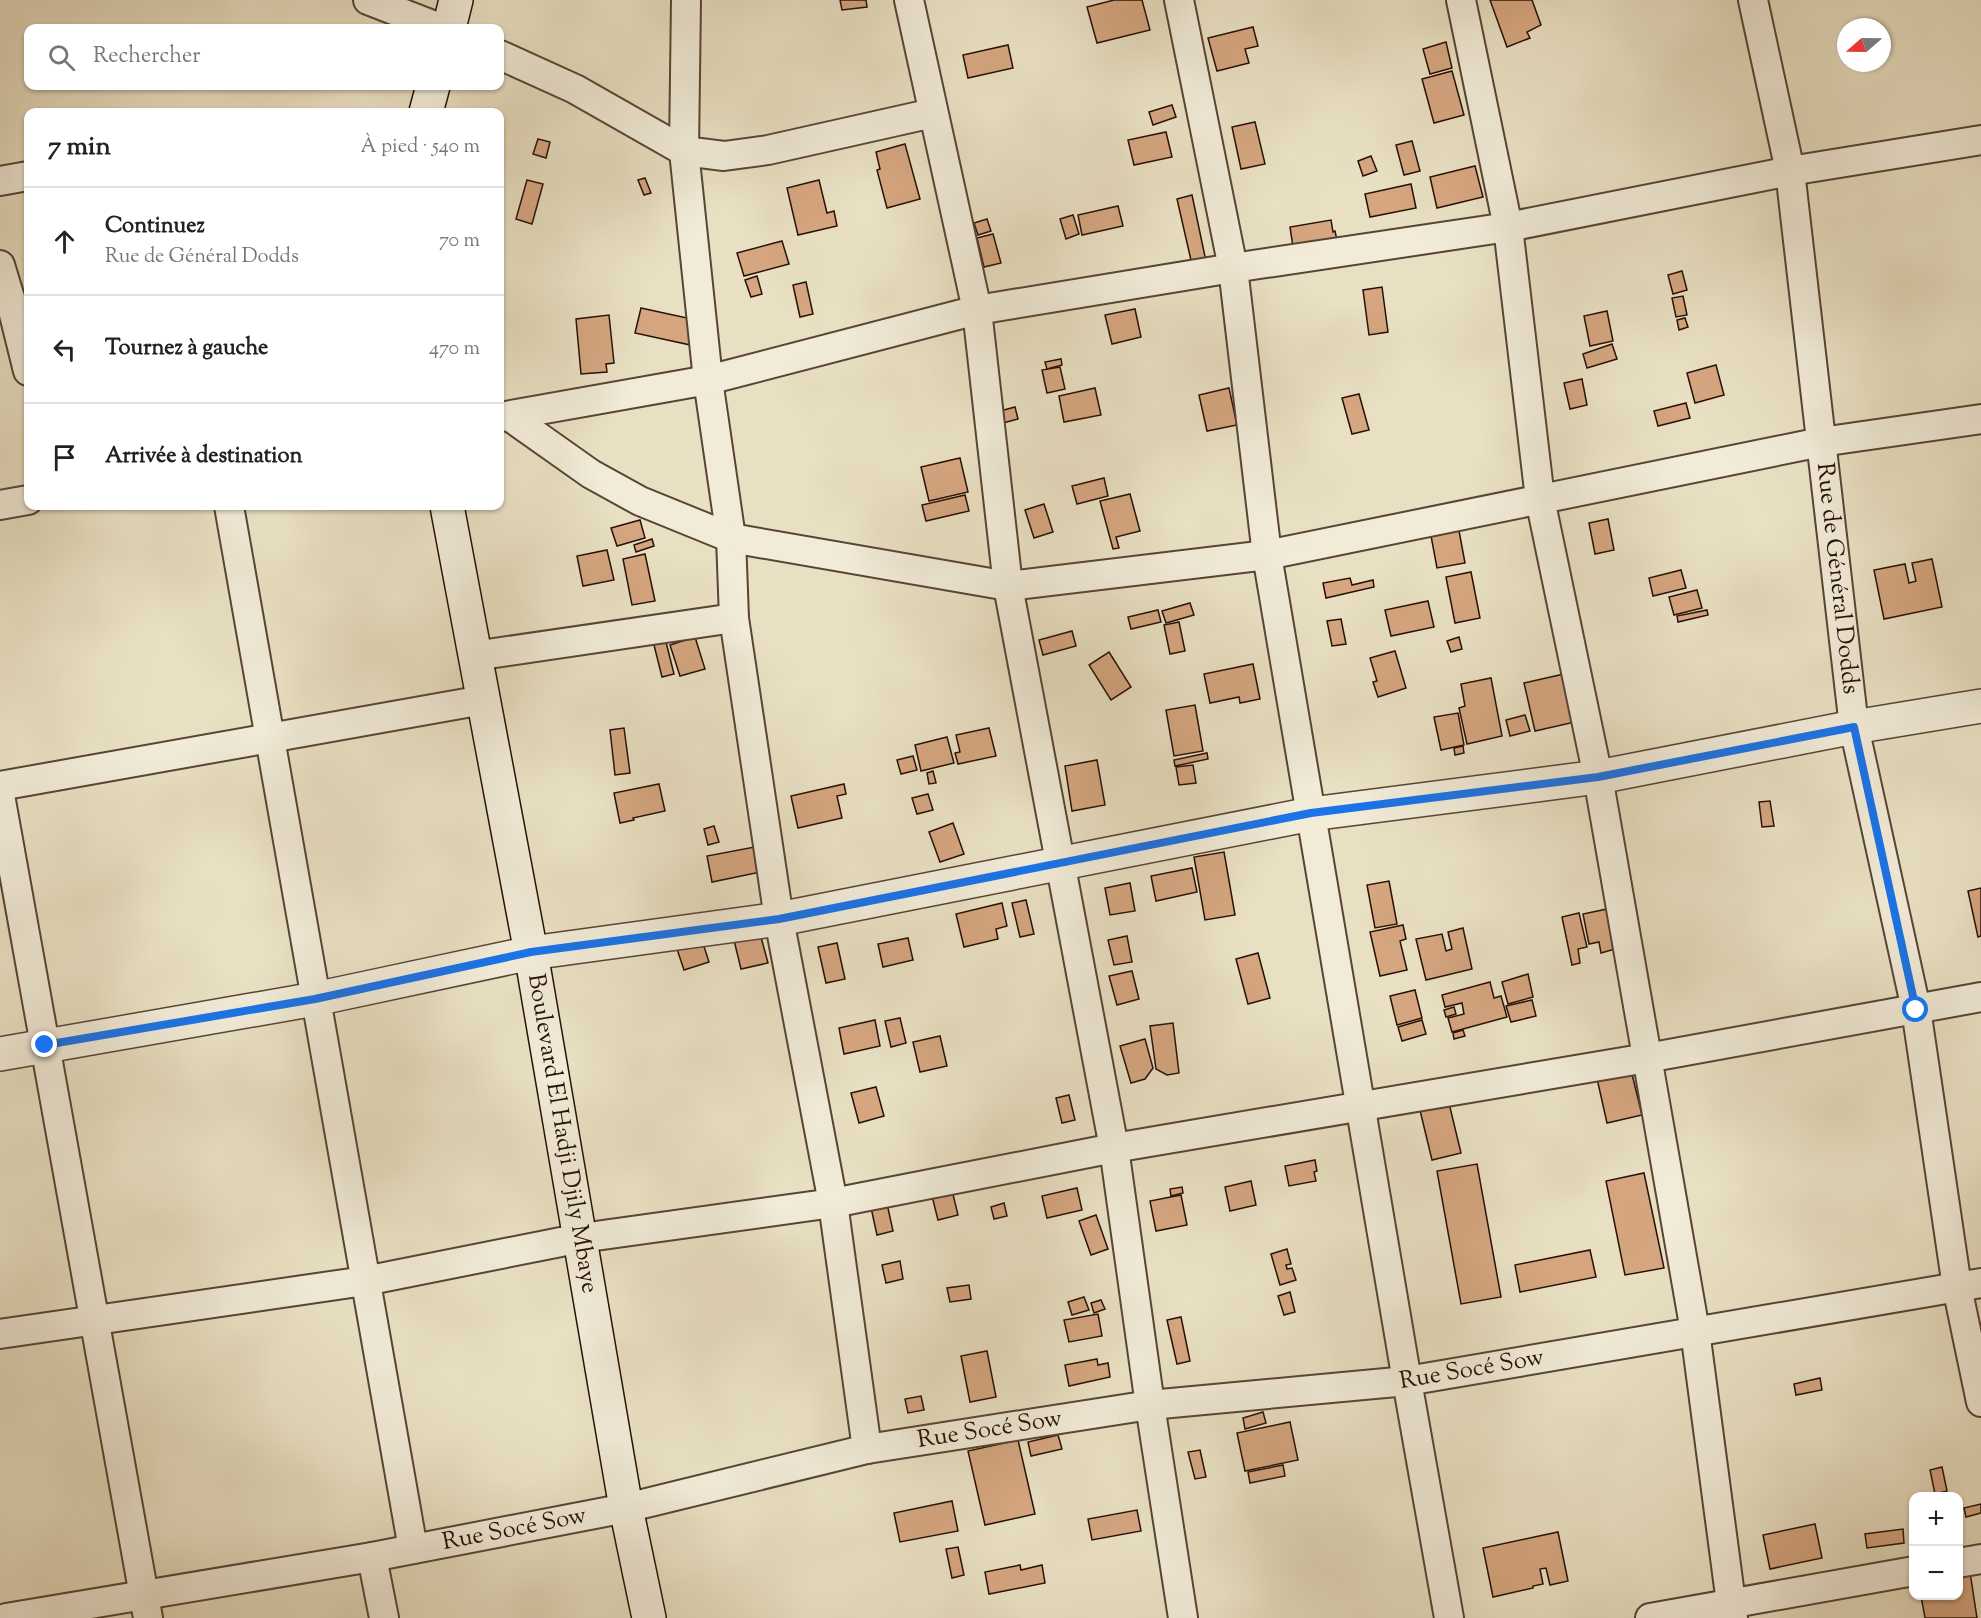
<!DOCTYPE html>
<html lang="fr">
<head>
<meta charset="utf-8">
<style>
  body { margin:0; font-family:"Sorts Mill Goudy",serif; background:#f2f2f2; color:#222 }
  .controls { position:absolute; right:18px; bottom:18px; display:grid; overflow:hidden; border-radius:12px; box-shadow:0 2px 4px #0004 }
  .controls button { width:54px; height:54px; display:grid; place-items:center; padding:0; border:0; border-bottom:2px solid #e0e0e0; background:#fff; color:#222; font:30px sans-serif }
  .compass { position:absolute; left:1837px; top:18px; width:54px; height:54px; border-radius:50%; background:#fff; box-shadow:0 2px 4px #0004; rotate:250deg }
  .stop { position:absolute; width:18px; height:18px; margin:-14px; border:4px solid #1a73e8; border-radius:50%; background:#fff }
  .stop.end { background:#1a73e8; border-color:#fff; box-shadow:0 2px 6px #0008 }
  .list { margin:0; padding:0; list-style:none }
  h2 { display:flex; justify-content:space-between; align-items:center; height:78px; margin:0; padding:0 24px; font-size:26px }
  h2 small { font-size:20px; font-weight:400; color:#767676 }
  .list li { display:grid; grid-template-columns:39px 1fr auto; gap:18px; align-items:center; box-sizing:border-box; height:108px; padding:0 24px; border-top:2px solid #e0e0e0 }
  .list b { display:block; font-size:22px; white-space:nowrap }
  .list p { margin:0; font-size:20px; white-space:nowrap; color:#767676 }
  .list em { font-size:20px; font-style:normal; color:#767676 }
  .icon { flex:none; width:33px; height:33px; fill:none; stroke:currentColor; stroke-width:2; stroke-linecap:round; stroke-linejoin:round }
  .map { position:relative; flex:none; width:1981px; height:1618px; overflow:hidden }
  .search { position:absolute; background:#fff; box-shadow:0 2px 4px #0004; left:24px; top:24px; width:480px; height:66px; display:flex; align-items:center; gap:15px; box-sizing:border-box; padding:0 21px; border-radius:12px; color:#767676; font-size:22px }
  .panel { position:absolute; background:#fff; box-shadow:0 2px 4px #0004; left:24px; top:108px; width:480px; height:402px; border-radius:12px }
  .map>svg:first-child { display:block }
  .building { fill:#d5a680; stroke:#271006; stroke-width:1.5 }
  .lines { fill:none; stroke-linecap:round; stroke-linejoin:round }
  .minor-casing { stroke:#584435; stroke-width:32 }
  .tertiary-casing { stroke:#584435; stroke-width:36 }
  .secondary-casing { stroke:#271006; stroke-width:36 }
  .minor { stroke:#f1ebd8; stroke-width:28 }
  .tertiary { stroke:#f1ebd8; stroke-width:33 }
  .secondary { stroke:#f1ebd8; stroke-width:33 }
  .route { stroke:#1a73e8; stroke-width:8 }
  .labels { text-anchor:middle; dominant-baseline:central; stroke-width:6; stroke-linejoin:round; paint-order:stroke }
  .street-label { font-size:24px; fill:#271006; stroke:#f1ebd8 }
</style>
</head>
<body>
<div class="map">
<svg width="1981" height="1618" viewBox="0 0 1981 1618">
  <rect width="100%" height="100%" fill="#e9e0c3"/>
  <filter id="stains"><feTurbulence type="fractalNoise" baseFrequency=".00333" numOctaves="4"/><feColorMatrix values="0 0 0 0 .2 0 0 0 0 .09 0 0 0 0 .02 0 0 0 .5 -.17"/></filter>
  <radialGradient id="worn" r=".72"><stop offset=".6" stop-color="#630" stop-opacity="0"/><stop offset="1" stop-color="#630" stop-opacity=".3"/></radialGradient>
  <!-- building -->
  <g class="building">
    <polygon points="840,0 866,0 867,7 842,10"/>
    <polygon points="1114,0 1142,0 1150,30 1097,43 1087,7"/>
    <polygon points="1490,0 1532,0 1541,25 1527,32 1530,38 1507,47"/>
    <polygon points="1253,27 1258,46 1245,49 1249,63 1217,71 1208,38"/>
    <polygon points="1446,42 1452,68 1430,74 1423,49"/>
    <polygon points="1008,45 1013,68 968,78 963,55"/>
    <polygon points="1452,71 1464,115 1434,123 1422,79"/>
    <polygon points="1172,105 1176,117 1153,125 1149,112"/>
    <polygon points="1255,122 1265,164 1241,169 1232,127"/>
    <polygon points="1166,132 1172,157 1134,165 1128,140"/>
    <polygon points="538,139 550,142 546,158 533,154"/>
    <polygon points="1412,141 1420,171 1404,175 1396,145"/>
    <polygon points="905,144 920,199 887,208 877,170 880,169 876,152"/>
    <polygon points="1371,156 1377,171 1363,176 1358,161"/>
    <polygon points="1475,166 1483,197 1437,208 1430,177"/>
    <polygon points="645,178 651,193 644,195 638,180"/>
    <polygon points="527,180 543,184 532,224 516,219"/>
    <polygon points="819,180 827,213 834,211 837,226 798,235 787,188"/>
    <polygon points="1411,184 1416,208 1370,217 1365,194"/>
    <polygon points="1192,195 1207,266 1193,269 1177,199"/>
    <polygon points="1118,206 1123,226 1082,235 1078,215"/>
    <polygon points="1073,215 1079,234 1066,239 1060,219"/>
    <polygon points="987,219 991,231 978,235 974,223"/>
    <polygon points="1331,220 1333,232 1335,231 1338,245 1294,253 1290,227"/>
    <polygon points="993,234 1001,263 984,267 977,238"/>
    <polygon points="782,241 789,264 744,276 737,253"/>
    <polygon points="1682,271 1687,290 1673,294 1668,275"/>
    <polygon points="757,276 762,294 751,297 745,280"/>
    <polygon points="806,282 813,314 800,317 793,285"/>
    <polygon points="1382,287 1388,332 1369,335 1363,290"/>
    <polygon points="1683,296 1687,315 1676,317 1672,298"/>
    <polygon points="641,308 701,321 695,346 635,333"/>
    <polygon points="1135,309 1141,337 1112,344 1105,315"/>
    <polygon points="1607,311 1613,341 1590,346 1584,316"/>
    <polygon points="609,315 614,363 606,364 607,372 581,374 576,319"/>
    <polygon points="1685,318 1688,327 1679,330 1677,320"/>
    <polygon points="1612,344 1617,359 1587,368 1583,354"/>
    <polygon points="1061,359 1062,365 1047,369 1045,362"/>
    <polygon points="1716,365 1724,395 1695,403 1687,373"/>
    <polygon points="1060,367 1065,389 1047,393 1042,370"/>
    <polygon points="1582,379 1587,405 1570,409 1564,383"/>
    <polygon points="1095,388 1101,415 1064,422 1059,396"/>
    <polygon points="1229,388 1237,425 1207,431 1199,395"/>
    <polygon points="1359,394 1369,430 1352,434 1342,398"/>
    <polygon points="1686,403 1690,418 1658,426 1654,411"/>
    <polygon points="1015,407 1018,419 1003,423 1000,411"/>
    <polygon points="960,458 968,492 929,501 921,467"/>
    <polygon points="1104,478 1108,496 1077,504 1072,486"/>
    <polygon points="1130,494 1140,531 1116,537 1119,548 1113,549 1100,501"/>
    <polygon points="965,495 969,511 926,521 922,505"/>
    <polygon points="1044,504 1053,532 1034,538 1025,510"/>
    <polygon points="1608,519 1614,550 1595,554 1589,523"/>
    <polygon points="640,520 645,538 617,546 611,528"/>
    <polygon points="1457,520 1465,563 1437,568 1429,525"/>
    <polygon points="652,539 654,546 636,552 634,545"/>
    <polygon points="607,550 614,580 583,586 577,556"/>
    <polygon points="645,554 655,601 632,605 623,559"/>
    <polygon points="1932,559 1942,607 1884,619 1874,570 1905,564 1909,583 1916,581 1912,563"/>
    <polygon points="1681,570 1686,588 1653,596 1649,578"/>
    <polygon points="1471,572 1480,618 1455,623 1446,577"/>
    <polygon points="1350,578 1352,585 1373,580 1374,587 1326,598 1323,583"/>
    <polygon points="1697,590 1702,608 1674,615 1669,597"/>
    <polygon points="1428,601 1434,627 1391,636 1385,610"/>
    <polygon points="1190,603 1194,615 1166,623 1162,611"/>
    <polygon points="1158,610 1161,622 1131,629 1128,617"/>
    <polygon points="1707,610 1708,615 1678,622 1677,616"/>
    <polygon points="1341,619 1346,644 1332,646 1327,621"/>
    <polygon points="1179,622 1185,651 1170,654 1164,625"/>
    <polygon points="1072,631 1076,646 1043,655 1039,640"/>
    <polygon points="695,637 705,669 680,676 670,645"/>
    <polygon points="1459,637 1462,649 1451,652 1447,641"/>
    <polygon points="665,638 674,674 662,677 653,641"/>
    <polygon points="1395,651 1406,688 1378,697 1373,682 1377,681 1370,658"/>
    <polygon points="1109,652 1131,687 1111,700 1089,665"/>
    <polygon points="1253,664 1260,699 1240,703 1239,697 1210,703 1204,674"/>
    <polygon points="1564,674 1575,722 1535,731 1524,683"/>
    <polygon points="1491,678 1502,736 1467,744 1459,708 1465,706 1461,684"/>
    <polygon points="1195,705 1203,751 1174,756 1166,710"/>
    <polygon points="1458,713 1464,745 1441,750 1434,717"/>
    <polygon points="1525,715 1530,731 1510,736 1506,720"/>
    <polygon points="624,728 630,773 615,775 610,730"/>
    <polygon points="989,728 996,756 958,764 955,753 960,752 956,735"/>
    <polygon points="947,737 954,763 921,771 915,745"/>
    <polygon points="1463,746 1464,753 1455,755 1454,748"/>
    <polygon points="1207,753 1208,759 1175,766 1174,760"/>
    <polygon points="913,756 917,770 901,774 897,760"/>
    <polygon points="1097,760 1105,805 1072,811 1065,766"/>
    <polygon points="1193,765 1196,783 1179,785 1176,767"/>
    <polygon points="933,771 936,783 929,784 927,773"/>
    <polygon points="659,784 665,811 633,818 634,820 620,823 614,793"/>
    <polygon points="844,784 846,794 837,796 842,818 798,828 791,796"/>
    <polygon points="928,794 933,810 917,814 912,798"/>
    <polygon points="1770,801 1774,826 1762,827 1759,802"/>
    <polygon points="953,823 964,854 940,862 929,832"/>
    <polygon points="714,826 719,842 708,845 704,829"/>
    <polygon points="765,845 770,870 712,882 707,856"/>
    <polygon points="1224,852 1235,915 1205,920 1194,857"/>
    <polygon points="1192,868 1197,892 1156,901 1151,876"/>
    <polygon points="1389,881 1397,924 1375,928 1367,885"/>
    <polygon points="1130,883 1135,911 1110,915 1105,888"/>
    <polygon points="1981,888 1981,936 1978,937 1968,891"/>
    <polygon points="1026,900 1034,934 1020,937 1012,903"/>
    <polygon points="1002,903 1007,926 996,929 998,939 964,947 956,914"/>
    <polygon points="1607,909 1615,949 1601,953 1599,942 1589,944 1583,914"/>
    <polygon points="1579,913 1587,947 1578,949 1580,963 1572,965 1562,917"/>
    <polygon points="1403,925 1406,939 1400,941 1407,970 1380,976 1370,932"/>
    <polygon points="758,926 768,963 741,969 732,932"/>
    <polygon points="1463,928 1472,969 1426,980 1416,939 1442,934 1446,951 1452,949 1448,932"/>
    <polygon points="1127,936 1132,962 1114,965 1108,940"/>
    <polygon points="701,937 709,962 684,970 676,946"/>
    <polygon points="908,938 913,960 883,967 878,944"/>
    <polygon points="837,943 845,979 826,983 818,947"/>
    <polygon points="1258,953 1270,998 1248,1004 1236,959"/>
    <polygon points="1132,971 1139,999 1117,1005 1109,976"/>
    <polygon points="1528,974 1533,997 1508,1004 1502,982"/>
    <polygon points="1490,982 1494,998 1501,996 1507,1017 1452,1032 1448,1018 1464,1014 1462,1003 1445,1007 1442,995"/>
    <polygon points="1415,990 1422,1018 1397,1025 1390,996"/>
    <polygon points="1532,1000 1536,1016 1511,1022 1506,1006"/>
    <polygon points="1454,1007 1456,1014 1446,1017 1444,1010"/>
    <polygon points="900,1018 906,1043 891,1047 885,1021"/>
    <polygon points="875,1020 880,1046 844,1054 839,1028"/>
    <polygon points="1422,1020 1426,1034 1402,1041 1398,1027"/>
    <polygon points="1173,1023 1179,1073 1167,1075 1156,1069 1150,1026"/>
    <polygon points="1463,1030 1465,1036 1454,1039 1453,1033"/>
    <polygon points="940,1036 947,1066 920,1072 913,1042"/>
    <polygon points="1145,1039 1153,1068 1145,1079 1131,1083 1120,1046"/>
    <polygon points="1630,1066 1642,1115 1607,1123 1596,1074"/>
    <polygon points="876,1087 884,1116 859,1123 851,1093"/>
    <polygon points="1069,1095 1075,1120 1062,1123 1056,1098"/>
    <polygon points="1447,1095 1461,1153 1432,1160 1418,1102"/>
    <polygon points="1315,1160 1317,1171 1314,1172 1316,1181 1289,1186 1285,1166"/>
    <polygon points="1477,1164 1501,1297 1461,1304 1437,1171"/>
    <polygon points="1644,1173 1664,1268 1625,1275 1606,1181"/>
    <polygon points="1251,1181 1256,1205 1230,1211 1225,1187"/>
    <polygon points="950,1182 958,1215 938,1220 930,1188"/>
    <polygon points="1182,1187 1183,1193 1171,1196 1170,1189"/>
    <polygon points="1077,1188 1082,1210 1047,1218 1042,1196"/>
    <polygon points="1181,1195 1187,1225 1156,1231 1150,1201"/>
    <polygon points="886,1199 893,1231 877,1235 870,1203"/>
    <polygon points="1004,1203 1007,1216 994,1219 991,1207"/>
    <polygon points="1096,1215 1108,1249 1091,1255 1079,1221"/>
    <polygon points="1287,1249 1291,1264 1286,1265 1287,1269 1292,1268 1296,1280 1280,1285 1271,1254"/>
    <polygon points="1590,1250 1596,1277 1520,1292 1515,1265"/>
    <polygon points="900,1261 903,1279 886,1283 882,1265"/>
    <polygon points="969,1285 971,1299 950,1302 947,1288"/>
    <polygon points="1290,1292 1295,1312 1284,1315 1278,1296"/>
    <polygon points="1084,1297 1089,1310 1072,1315 1068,1302"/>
    <polygon points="1101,1300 1105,1309 1094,1313 1091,1303"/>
    <polygon points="1098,1314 1102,1336 1069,1342 1064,1320"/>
    <polygon points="1181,1317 1190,1361 1177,1364 1167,1320"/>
    <polygon points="987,1351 996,1397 970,1402 961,1356"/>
    <polygon points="1097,1359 1098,1365 1108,1363 1110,1377 1069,1386 1065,1365"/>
    <polygon points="1820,1378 1822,1390 1796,1395 1794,1384"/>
    <polygon points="921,1396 924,1410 908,1413 905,1399"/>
    <polygon points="1263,1412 1266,1423 1245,1429 1243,1418"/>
    <polygon points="1290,1422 1298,1460 1245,1471 1237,1433"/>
    <polygon points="1058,1435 1062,1449 1031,1456 1028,1442"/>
    <polygon points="1018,1440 1035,1514 985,1525 968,1451"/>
    <polygon points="1200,1450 1206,1477 1195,1479 1188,1452"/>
    <polygon points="1283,1465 1285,1476 1250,1483 1248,1472"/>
    <polygon points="1942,1467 1947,1491 1935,1494 1930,1470"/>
    <polygon points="952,1501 958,1531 900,1542 894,1513"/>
    <polygon points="1981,1504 1981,1513 1966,1517 1964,1508"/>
    <polygon points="1137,1510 1141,1531 1092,1540 1088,1519"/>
    <polygon points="1815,1524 1822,1558 1770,1569 1763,1535"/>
    <polygon points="1903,1529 1904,1543 1867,1548 1865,1534"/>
    <polygon points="1558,1532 1568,1581 1550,1585 1546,1568 1540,1569 1543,1584 1533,1586 1533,1588 1493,1597 1483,1548"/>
    <polygon points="958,1547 964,1575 952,1578 946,1549"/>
    <polygon points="1020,1565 1021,1570 1042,1565 1045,1583 989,1594 985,1572"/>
    <polygon points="1970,1572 1977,1618 1925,1618 1921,1596 1958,1596 1958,1574"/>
  </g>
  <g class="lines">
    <!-- minor casing -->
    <g class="minor-casing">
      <g id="minor">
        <polyline points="368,0 440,28"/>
        <polyline points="686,0 684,151 708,380 731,538 734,618 779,919 833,1203 867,1449"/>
        <polyline points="909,0 977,310 1008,586 1114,1148 1150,1405 1183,1618"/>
        <polyline points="1179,0 1233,268 1267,555 1407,1381 1449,1618"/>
        <polyline points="1461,0 1508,227 1540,499 1598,777 1695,1331 1733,1618"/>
        <path id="s1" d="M1753,0L1790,171L1854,727L1916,1009L1957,1287L1981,1402"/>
        <polyline points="500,55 575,89 684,151 724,156 768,150 933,113"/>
        <polyline points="0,181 28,176"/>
        <polyline points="0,265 10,298 0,299"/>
        <polyline points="10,298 28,371"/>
        <polyline points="509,416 591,474 640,501 731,538 1008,586 1267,555 1821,442 1981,419"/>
        <polyline points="500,417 708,380 977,310 1233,268 1508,227 1790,171 1981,140"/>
        <polyline points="0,505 28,500"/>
        <polyline points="229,506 413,1549"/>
        <polyline points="474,656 734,618"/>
        <polyline points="0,786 483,700"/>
        <polyline points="0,795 148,1618"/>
        <polyline points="0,1334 365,1281 581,1238 833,1203 1114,1148 1647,1058 1981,997"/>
        <polyline points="372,1557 384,1618"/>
        <polyline points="1958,1563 1981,1559"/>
        <path id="s2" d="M6,1618L372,1557L626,1508L867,1449L1150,1405L1407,1381L1981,1283"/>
        <polyline points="1650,1618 1914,1571"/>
      </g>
    </g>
    <!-- tertiary casing -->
    <g class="tertiary-casing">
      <polyline id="tertiary" points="0,1054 315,999 531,953 779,919 1311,814 1598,777 1854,727 1981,706"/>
    </g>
    <!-- secondary casing -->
    <g class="secondary-casing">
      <g id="secondary">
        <polyline points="449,28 456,0"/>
        <polyline points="426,112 433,86"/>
        <path id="s3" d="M447,506L531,953L626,1508L649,1618"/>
      </g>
    </g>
    <!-- minor -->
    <use href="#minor" class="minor"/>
    <!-- tertiary -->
    <use href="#tertiary" class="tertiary"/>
    <!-- secondary -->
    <use href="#secondary" class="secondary"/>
  </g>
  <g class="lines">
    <!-- route -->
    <polyline class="route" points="45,1045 315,999 531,952 779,919 1311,813 1598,777 1854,727 1916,1010"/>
  </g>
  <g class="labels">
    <!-- street labels -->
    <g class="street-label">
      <text stroke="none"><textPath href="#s1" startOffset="585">Rue de Général Dodds</textPath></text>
      <text stroke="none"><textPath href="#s3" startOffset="638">Boulevard El Hadji Djily Mbaye</textPath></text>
      <text stroke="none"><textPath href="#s2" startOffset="1488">Rue Socé Sow</textPath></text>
      <text stroke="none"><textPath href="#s2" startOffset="1002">Rue Socé Sow</textPath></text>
      <text stroke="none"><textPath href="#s2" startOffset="516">Rue Socé Sow</textPath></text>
    </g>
  </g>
  <rect width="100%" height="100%" filter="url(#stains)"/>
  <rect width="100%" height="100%" fill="url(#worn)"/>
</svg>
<div class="controls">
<button>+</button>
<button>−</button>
</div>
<svg class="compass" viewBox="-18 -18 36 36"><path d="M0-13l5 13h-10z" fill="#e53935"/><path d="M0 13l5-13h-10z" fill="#767676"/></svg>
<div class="stop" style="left:1916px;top:1010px"></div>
<div class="stop end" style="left:45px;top:1045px"></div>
<div class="search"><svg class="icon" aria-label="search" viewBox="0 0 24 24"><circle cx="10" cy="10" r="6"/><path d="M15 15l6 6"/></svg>Rechercher</div>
<section class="panel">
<h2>7 min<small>À pied · 540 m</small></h2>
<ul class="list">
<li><svg class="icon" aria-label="ahead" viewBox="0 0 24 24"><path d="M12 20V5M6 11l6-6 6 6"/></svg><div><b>Continuez</b><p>Rue de Général Dodds</p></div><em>70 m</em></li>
<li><svg class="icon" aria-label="left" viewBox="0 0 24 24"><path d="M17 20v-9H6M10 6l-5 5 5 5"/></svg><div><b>Tournez à gauche</b></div><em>470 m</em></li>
<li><svg class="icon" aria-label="arrive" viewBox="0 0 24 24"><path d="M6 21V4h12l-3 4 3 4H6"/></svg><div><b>Arrivée à destination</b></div></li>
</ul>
</section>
</div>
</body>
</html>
